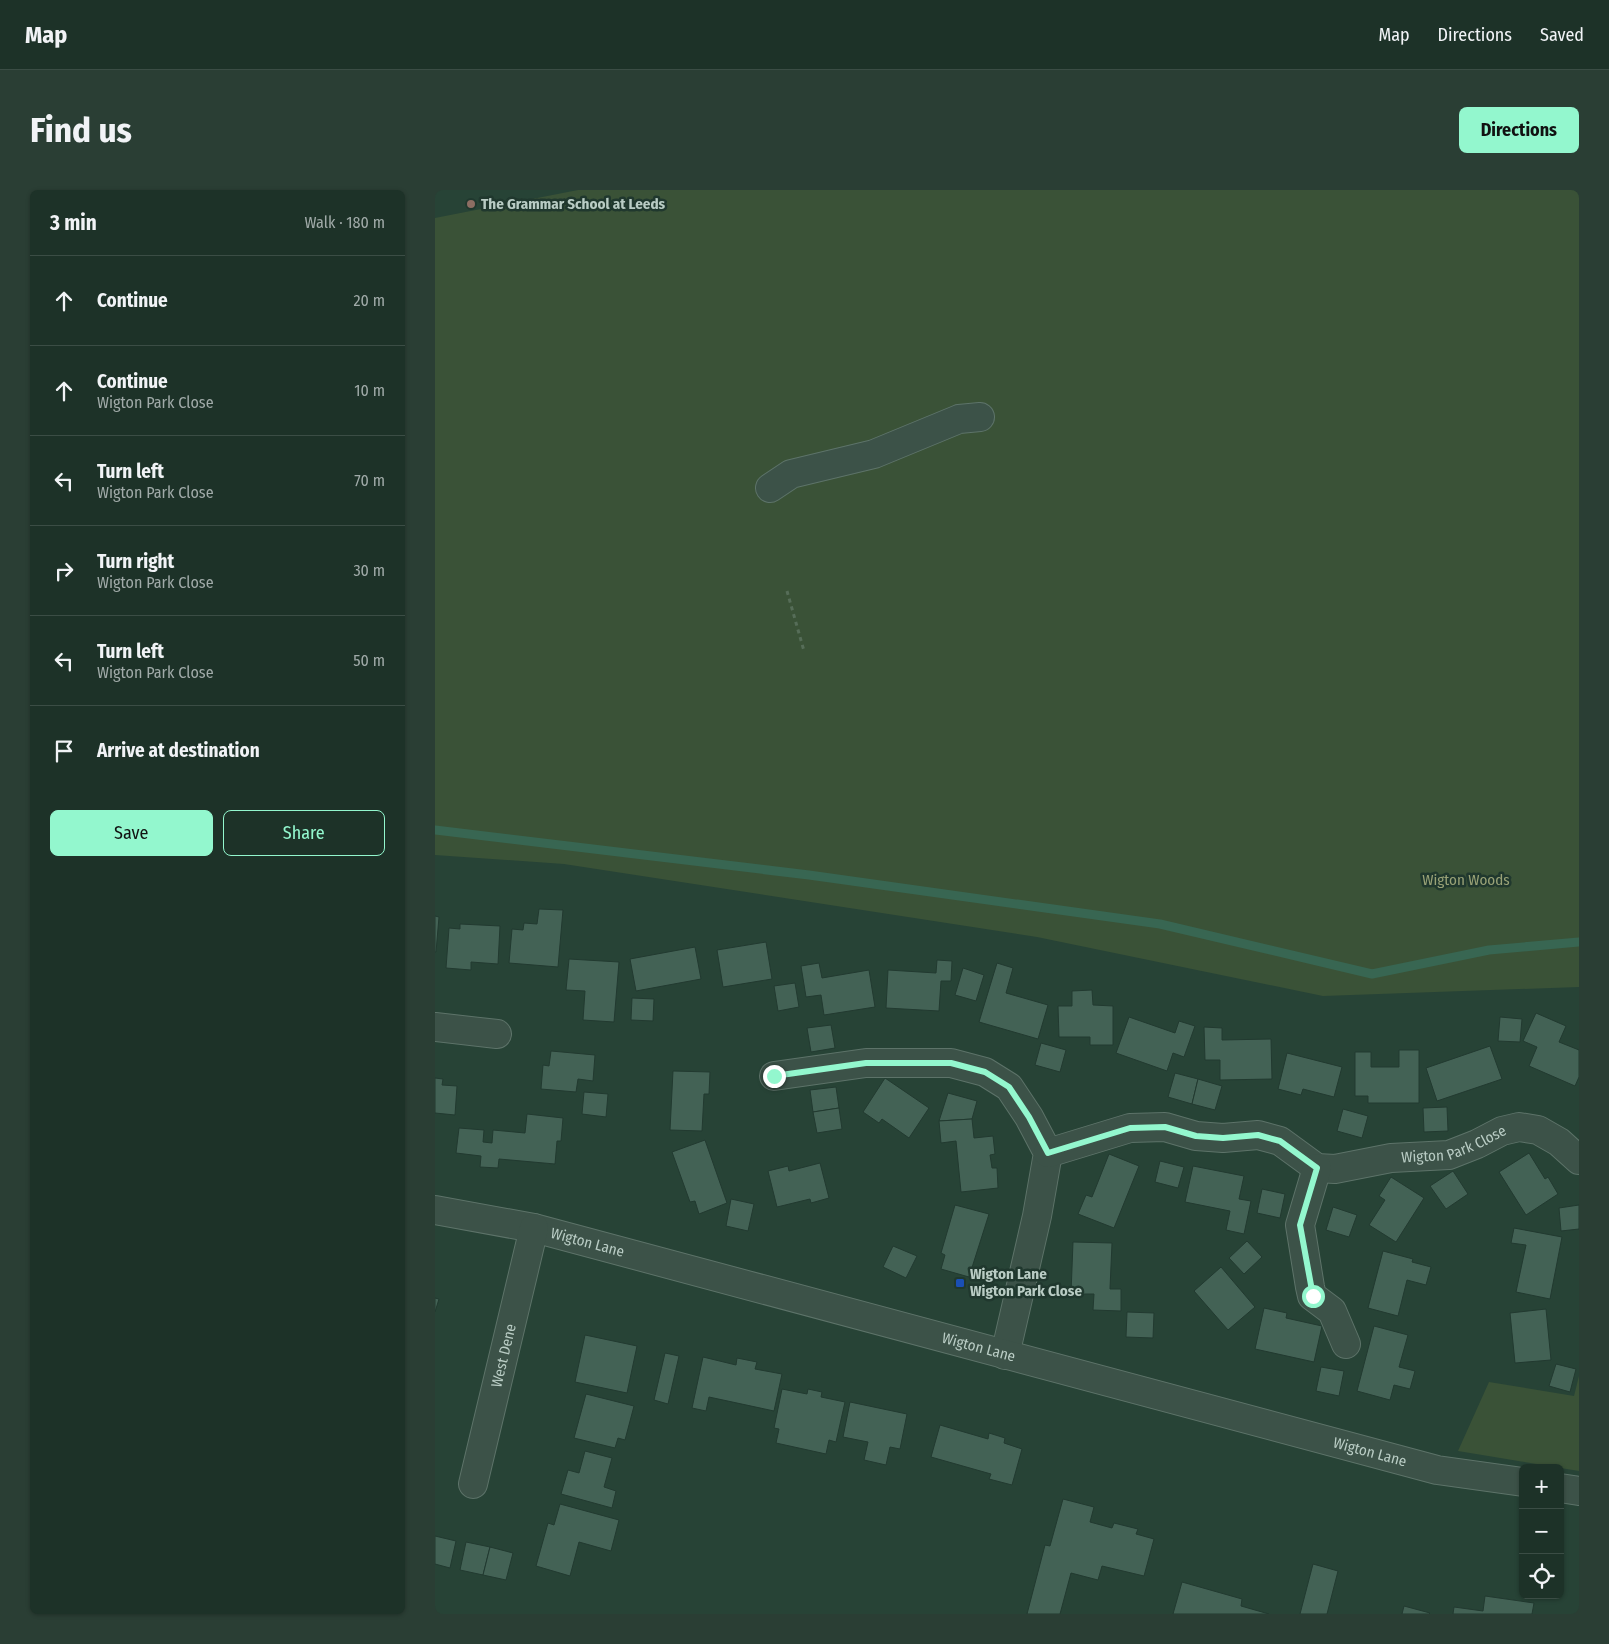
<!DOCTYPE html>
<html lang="en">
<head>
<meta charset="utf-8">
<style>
  body { margin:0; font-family:"Fira Sans Condensed",sans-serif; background:#2a3e34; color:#f1f3f6 }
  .controls { position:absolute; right:15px; bottom:15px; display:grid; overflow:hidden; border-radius:8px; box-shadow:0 1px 4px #0004 }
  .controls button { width:45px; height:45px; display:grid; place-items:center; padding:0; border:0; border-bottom:1px solid #3b4d45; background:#1d3228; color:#f1f3f6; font:25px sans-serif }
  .stop { position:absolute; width:15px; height:15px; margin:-11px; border:4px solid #93f7ce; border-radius:50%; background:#fff }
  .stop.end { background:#93f7ce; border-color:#fff; box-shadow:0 1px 5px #0008 }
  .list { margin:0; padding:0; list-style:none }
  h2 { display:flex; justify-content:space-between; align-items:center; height:65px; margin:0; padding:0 20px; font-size:21px }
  h2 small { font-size:16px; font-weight:400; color:#a0aaa8 }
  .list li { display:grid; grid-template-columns:32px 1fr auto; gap:15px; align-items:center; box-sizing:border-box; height:90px; padding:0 20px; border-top:1px solid #3b4d45 }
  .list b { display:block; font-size:19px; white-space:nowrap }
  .list p { margin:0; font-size:16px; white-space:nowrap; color:#a0aaa8 }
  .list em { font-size:16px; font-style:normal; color:#a0aaa8 }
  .actions { display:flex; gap:10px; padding:15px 20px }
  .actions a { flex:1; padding:11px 0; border:1px solid #93f7ce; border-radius:8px; text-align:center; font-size:18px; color:#93f7ce }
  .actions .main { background:#93f7ce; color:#111 }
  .icon { flex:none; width:28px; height:28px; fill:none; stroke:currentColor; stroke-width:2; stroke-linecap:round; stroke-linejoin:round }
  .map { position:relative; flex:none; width:1144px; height:1424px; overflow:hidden; border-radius:8px }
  header { display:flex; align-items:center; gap:30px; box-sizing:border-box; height:70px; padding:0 25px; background:#1d3228; border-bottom:1px solid #3b4d45 }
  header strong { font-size:24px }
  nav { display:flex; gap:28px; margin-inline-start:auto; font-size:18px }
  .intro { display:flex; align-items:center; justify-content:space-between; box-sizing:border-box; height:120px; padding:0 30px }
  h1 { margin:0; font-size:35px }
  .button { padding:12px 22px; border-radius:8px; background:#93f7ce; color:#111; font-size:18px; font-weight:700 }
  main { display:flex; gap:30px; padding:0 30px }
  aside { flex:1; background:#1d3228; border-radius:8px; box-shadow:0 1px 4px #0004 }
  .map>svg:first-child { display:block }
  .green { fill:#3a5237 }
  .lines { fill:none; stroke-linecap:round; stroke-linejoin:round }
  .stream { stroke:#386652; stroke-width:9 }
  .building { fill:#436255; stroke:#223a30 }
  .minor-casing { stroke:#5d7369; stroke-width:30 }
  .path { stroke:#566d58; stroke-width:3; stroke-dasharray:4 4; stroke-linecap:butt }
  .minor { stroke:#3c5248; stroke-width:28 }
  .route { stroke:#93f7ce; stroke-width:6 }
  .education-dot { fill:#8d6e63; stroke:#20382e; stroke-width:2 }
  .transit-dot { fill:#1a4fb4; stroke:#20382e; stroke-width:2 }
  .labels { text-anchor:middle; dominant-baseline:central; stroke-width:5; stroke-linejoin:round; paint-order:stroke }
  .poi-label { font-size:15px; font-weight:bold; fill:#b9ccc4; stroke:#20382e; text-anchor:start }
  .park-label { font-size:15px; fill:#99a277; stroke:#20382e }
  .street-label { font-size:15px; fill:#b9ccc4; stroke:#20382e }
</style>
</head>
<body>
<header>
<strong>Map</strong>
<nav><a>Map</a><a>Directions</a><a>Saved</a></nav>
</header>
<div class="intro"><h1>Find us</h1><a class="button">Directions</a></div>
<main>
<aside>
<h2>3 min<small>Walk · 180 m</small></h2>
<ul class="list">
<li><svg class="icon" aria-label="ahead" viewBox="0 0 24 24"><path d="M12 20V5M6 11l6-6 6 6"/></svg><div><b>Continue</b></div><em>20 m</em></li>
<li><svg class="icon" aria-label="ahead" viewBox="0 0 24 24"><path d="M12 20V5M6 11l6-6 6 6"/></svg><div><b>Continue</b><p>Wigton Park Close</p></div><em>10 m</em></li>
<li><svg class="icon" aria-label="left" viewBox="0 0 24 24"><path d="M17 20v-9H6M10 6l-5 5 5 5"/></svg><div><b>Turn left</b><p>Wigton Park Close</p></div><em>70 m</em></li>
<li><svg class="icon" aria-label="right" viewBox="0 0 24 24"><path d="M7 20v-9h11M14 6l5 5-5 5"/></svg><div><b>Turn right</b><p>Wigton Park Close</p></div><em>30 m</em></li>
<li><svg class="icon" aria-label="left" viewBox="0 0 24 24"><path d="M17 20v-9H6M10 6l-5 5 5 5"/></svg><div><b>Turn left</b><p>Wigton Park Close</p></div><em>50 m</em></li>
<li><svg class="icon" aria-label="arrive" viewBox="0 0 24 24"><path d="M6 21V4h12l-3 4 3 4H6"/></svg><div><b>Arrive at destination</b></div></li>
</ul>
<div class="actions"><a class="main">Save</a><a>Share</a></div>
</aside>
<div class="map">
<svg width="1144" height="1424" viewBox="0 0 1144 1424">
  <rect width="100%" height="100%" fill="#274336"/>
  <!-- green -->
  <g class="green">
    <polygon points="143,0 1144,0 1144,797 888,806 602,747 129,674 0,665 0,28"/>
    <polygon points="1144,1186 1144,1281 1023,1261 1054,1192 1139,1206"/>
  </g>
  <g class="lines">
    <!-- stream -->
    <polyline class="stream" points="0,640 374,685 725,734 937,784 1054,760 1144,752"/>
  </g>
  <!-- building -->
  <g class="building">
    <polygon points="104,719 128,720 123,777 74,773 77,739 88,740 89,733 102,734"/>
    <polygon points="0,726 4,727 1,762 0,762"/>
    <polygon points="25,734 65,736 63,774 36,772 36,780 11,778 14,738 25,739"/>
    <polygon points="331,752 337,789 288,797 282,760"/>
    <polygon points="260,757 266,789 201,801 195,769"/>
    <polygon points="134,769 184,772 179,832 148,830 150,801 131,800"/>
    <polygon points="502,770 517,771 516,791 506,791 504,821 451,818 453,780 501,783"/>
    <polygon points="384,773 387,788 434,780 440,817 389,825 386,805 371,807 366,776"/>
    <polygon points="562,773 578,778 571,803 613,815 603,849 544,832"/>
    <polygon points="528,778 549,785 541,811 520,805"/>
    <polygon points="360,793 364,817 343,821 339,796"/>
    <polygon points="657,800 658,815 678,816 678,855 655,855 655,847 624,847 623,816 637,816 637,801"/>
    <polygon points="197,808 219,809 218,831 196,830"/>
    <polygon points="1101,823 1131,836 1124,852 1144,860 1144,887 1140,896 1094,876 1102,857 1088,851"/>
    <polygon points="694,827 740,843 744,831 760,836 749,867 738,863 732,881 681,863"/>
    <polygon points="1065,827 1087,829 1085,852 1063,851"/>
    <polygon points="396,835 400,858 376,862 372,838"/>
    <polygon points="769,837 787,838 787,850 836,849 837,889 785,890 785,870 770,870"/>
    <polygon points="606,853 631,860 625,882 600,875"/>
    <polygon points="1055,856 1067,889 1002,911 991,878"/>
    <polygon points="964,860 984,860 984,913 933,913 933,906 920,906 920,862 936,862 936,877 964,877"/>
    <polygon points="116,861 160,865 158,891 143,889 141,902 106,899 108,875 114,876"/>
    <polygon points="852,863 907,877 899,907 868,899 866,905 843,899"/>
    <polygon points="238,881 275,882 274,904 269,904 267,941 235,940"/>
    <polygon points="740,883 763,889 757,914 733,907"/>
    <polygon points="0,888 8,889 7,895 22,896 20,925 0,923"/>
    <polygon points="450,888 494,918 474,948 447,929 444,933 428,922"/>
    <polygon points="763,889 787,896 780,920 757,914"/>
    <polygon points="401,897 404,918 378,922 375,900"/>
    <polygon points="149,902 173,904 171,927 147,924"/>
    <polygon points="513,903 542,911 537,929 504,931"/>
    <polygon points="1012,917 1013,941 989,942 988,918"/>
    <polygon points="404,918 407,939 382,943 378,922"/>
    <polygon points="908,919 933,926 927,948 902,941"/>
    <polygon points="92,924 128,928 126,951 122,951 120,974 64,969 63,978 45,977 46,966 21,963 24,938 49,940 48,952 57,953 58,940 90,943"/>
    <polygon points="537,929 539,948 558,946 560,964 555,965 557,978 562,978 563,998 526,1002 521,951 506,953 504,931"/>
    <polygon points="270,950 292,1013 264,1024 260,1011 255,1012 237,962"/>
    <polygon points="1094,963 1110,989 1113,987 1123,1004 1091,1025 1064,982"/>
    <polygon points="674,964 704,976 679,1038 643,1024 651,1005 657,1007"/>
    <polygon points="725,971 749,977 743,998 720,992"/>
    <polygon points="385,973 394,1008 376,1013 375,1009 342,1017 333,981 353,976 354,981"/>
    <polygon points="758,976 809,986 804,1009 816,1011 809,1044 791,1040 795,1021 750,1012"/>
    <polygon points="1018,981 1033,1004 1011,1019 995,996"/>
    <polygon points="956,987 989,1008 961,1052 934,1035 950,1010 944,1006"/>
    <polygon points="827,999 850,1004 845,1028 822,1023"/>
    <polygon points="296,1009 319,1014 313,1041 291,1036"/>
    <polygon points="520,1015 554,1024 534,1087 506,1079 510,1065 506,1063"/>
    <polygon points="1144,1015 1144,1039 1126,1041 1124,1018"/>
    <polygon points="898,1017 922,1025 914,1047 891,1040"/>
    <polygon points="1079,1038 1127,1047 1115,1109 1081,1102 1091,1055 1076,1053"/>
    <polygon points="812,1051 827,1067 809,1084 794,1068"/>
    <polygon points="638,1052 677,1053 675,1099 686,1099 686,1121 658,1120 659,1104 636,1104"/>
    <polygon points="458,1056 482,1066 471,1088 448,1077"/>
    <polygon points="948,1061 978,1069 977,1072 996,1077 991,1095 972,1090 963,1126 933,1118"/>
    <polygon points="786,1077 820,1117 793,1140 759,1101"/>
    <polygon points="0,1108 4,1109 0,1122"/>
    <polygon points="829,1118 852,1123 851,1128 887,1136 879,1172 820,1159"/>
    <polygon points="1111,1119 1116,1170 1080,1173 1075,1123"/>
    <polygon points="692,1122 719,1123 718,1148 691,1147"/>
    <polygon points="939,1136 973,1145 964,1177 980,1181 975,1199 959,1195 955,1210 922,1201"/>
    <polygon points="150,1145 202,1156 192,1203 140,1192"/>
    <polygon points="230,1163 244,1166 233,1214 219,1210"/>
    <polygon points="268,1167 301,1175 302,1168 322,1172 320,1179 347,1184 339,1221 274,1207 271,1221 257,1218"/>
    <polygon points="1121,1174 1141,1179 1135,1202 1114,1196"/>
    <polygon points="886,1177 909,1181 904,1206 881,1201"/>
    <polygon points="347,1199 372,1204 373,1199 387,1202 386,1207 410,1212 401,1252 394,1250 391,1264 341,1253 344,1239 339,1238"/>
    <polygon points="151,1204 199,1216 190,1250 183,1248 180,1258 139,1248"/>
    <polygon points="415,1212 472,1224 465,1259 455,1257 451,1275 429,1270 433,1252 408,1247"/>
    <polygon points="505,1235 553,1249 554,1243 570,1248 569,1253 587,1259 577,1295 554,1289 556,1284 496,1267"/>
    <polygon points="150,1261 177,1268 169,1297 181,1301 177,1318 126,1304 133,1280 144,1283"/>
    <polygon points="628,1309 659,1317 655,1332 677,1338 679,1333 703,1339 701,1344 719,1349 709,1386 667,1376 663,1390 636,1383 625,1424 592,1424 610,1355 615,1356"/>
    <polygon points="125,1314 184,1330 176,1361 144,1352 135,1386 101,1376 113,1333 119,1335"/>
    <polygon points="0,1346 21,1351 15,1378 0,1374"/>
    <polygon points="31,1352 55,1357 48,1385 25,1380"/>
    <polygon points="55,1357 78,1363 71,1390 48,1385"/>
    <polygon points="878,1374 903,1381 892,1424 865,1424"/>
    <polygon points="747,1392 807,1409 806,1416 834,1424 738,1424"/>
    <polygon points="1050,1406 1099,1413 1097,1424 1018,1424 1019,1417 1048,1421"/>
    <polygon points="969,1416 995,1423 994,1424 967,1424"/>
  </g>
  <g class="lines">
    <!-- minor casing -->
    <g class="minor-casing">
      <g id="minor">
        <polyline points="335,298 356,284 439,264 524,229 545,227"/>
        <polyline points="0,837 62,844"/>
        <polyline points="339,886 431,873 516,873 550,882 574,897 594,927 613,963 602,1026 570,1165"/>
        <path id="s1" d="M613,963L695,938L730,937L761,946L788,948L823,945L845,951L882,978L900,979L956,968L1014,965L1042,954L1067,941L1084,937L1103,940L1124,952L1144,970"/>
        <polyline points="882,978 865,1035 875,1097 877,1106 897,1121 911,1154"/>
        <path id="s2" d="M0,1020L99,1038L1002,1280L1088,1292"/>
        <path id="s3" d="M38,1294L99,1038"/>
        <polyline points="1125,1298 1144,1301"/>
      </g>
    </g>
    <!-- path -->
    <polyline class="path" points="352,401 369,461"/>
    <!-- minor -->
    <use href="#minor" class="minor"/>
  </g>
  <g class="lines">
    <!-- route -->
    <polyline class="route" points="339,886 431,873 516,873 550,882 574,897 594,927 613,963 695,938 730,937 761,946 788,948 823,945 845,951 882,978 865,1035 878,1106"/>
  </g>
  <!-- markers -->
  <circle class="education-dot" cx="36" cy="14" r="5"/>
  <rect class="transit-dot" x="520" y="1088" width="10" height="10" rx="2.5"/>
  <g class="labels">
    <!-- poi labels -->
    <g class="poi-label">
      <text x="46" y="14">The Grammar School at Leeds</text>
      <text x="535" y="1084">Wigton Lane<tspan x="535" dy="17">Wigton Park Close</tspan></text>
    </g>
    <!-- park labels -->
    <g class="park-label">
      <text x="1031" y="690">Wigton Woods</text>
    </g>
    <!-- street labels -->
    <g class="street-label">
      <text stroke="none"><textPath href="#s1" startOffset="424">Wigton Park Close</textPath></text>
      <text stroke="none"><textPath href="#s2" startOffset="156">Wigton Lane</textPath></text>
      <text stroke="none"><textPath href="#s2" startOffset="561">Wigton Lane</textPath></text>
      <text stroke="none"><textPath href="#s3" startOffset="132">West Dene</textPath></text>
      <text stroke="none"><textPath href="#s2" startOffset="966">Wigton Lane</textPath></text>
    </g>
  </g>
</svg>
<div class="controls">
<button>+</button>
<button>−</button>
<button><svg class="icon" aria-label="locate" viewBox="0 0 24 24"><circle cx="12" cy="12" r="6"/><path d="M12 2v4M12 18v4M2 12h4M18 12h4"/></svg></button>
</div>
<div class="stop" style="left:878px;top:1106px"></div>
<div class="stop end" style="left:339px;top:886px"></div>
</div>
</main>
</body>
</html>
